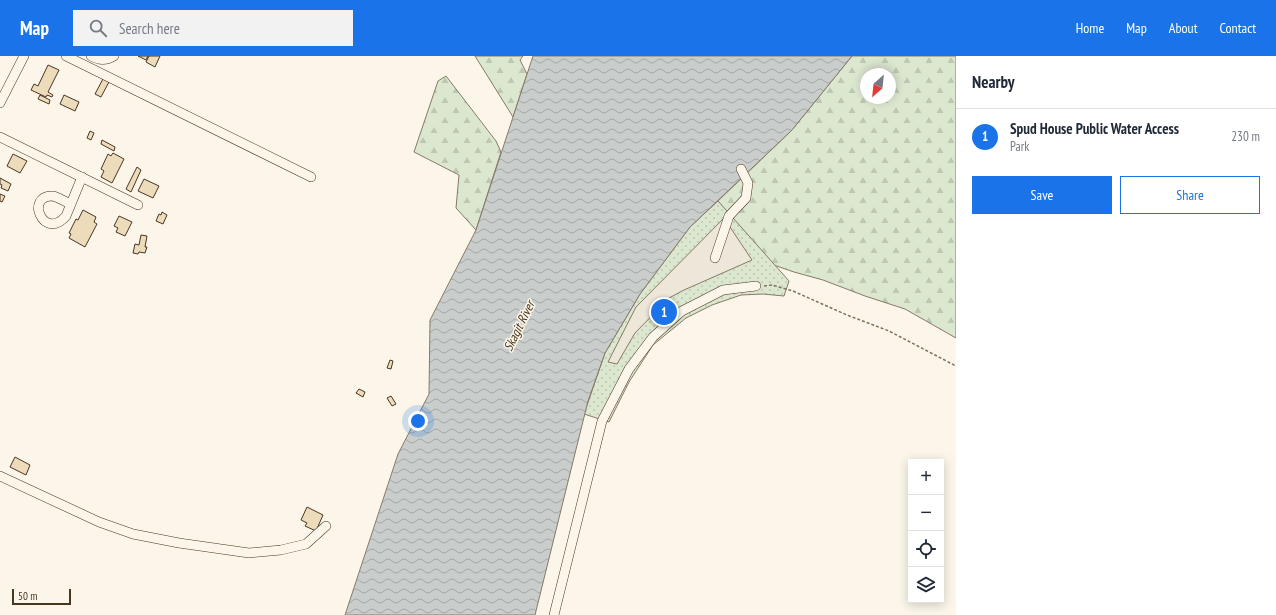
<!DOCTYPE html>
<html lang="en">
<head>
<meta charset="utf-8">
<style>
  body { margin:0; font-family:"PT Sans Narrow",sans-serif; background:#f2f2f3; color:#1f2937 }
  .controls { position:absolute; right:12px; bottom:12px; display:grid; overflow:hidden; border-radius:0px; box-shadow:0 2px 10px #0003 }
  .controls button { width:36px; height:36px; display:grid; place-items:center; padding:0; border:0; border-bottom:1px solid #e0e1e3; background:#fff; color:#1f2937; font:20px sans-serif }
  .compass { position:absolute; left:860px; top:12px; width:36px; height:36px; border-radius:50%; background:#fff; box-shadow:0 2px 10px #0003; rotate:207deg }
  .scale { position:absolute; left:12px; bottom:10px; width:59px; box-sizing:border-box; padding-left:4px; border:2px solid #4a3520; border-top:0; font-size:11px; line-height:14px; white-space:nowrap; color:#4a3520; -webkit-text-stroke:3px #fbf6e9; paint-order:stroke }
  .you { position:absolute; left:418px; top:365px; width:14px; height:14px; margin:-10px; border:3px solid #fff; border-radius:50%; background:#1a73e8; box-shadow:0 0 0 6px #1a73e833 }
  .badge { display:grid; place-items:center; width:26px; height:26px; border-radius:50%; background:#1a73e8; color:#fff; font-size:13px; font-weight:700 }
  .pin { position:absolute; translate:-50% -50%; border:2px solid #fff; box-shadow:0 1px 4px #0006 }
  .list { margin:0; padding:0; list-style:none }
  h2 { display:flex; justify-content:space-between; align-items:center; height:52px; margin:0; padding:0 16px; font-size:17px }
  h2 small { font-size:13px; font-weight:400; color:#747a83 }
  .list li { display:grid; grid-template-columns:26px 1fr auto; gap:12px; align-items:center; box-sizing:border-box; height:56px; padding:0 16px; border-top:1px solid #e0e1e3 }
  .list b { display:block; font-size:15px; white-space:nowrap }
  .list p { margin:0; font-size:13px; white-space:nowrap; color:#747a83 }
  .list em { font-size:13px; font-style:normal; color:#747a83 }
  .actions { display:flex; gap:8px; padding:12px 16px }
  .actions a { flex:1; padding:9px 0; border:1px solid #1a73e8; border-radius:0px; text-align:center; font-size:14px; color:#1a73e8 }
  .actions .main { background:#1a73e8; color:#fff }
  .icon { flex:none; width:22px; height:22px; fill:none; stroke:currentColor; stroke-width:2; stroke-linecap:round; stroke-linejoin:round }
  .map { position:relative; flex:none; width:956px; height:559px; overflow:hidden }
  header { display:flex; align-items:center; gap:24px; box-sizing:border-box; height:56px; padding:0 20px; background:#1a73e8; color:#fff }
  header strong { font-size:19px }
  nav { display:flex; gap:22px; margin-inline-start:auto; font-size:14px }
  .search { width:280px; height:36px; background:#f2f2f3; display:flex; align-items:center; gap:10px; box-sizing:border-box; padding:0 14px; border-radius:0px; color:#747a83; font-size:15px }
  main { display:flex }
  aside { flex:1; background:#fff }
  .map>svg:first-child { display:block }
  .forest { fill:url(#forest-firs); stroke:#887966; fill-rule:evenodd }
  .park { fill:url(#park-dots); stroke:#887966 }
  .parking { fill:#ede7d9; stroke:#887966 }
  .water { fill:url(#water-waves); stroke:#887966 }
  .building { fill:#ecdcbc; stroke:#4a3520 }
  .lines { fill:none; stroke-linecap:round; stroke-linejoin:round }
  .minor-casing { stroke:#4a3520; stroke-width:10 }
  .path { stroke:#7f6f5c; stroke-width:1.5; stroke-dasharray:3 2; stroke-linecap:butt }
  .minor { stroke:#fbf6e9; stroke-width:9 }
  .labels { text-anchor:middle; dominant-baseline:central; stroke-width:3; stroke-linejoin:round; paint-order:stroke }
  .water-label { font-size:13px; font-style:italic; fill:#4a3520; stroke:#fbf6e9 }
</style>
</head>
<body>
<header>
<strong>Map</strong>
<div class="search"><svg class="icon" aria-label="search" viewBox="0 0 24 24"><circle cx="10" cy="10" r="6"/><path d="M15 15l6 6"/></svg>Search here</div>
<nav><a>Home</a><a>Map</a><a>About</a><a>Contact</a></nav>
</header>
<main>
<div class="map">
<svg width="956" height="559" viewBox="0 0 956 559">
  <defs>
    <pattern id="forest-firs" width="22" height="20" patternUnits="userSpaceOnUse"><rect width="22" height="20" fill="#dce7d0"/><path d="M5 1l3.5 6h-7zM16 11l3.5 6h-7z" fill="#bec7b2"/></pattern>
    <pattern id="park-dots" width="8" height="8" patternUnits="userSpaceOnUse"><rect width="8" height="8" fill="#dce7d0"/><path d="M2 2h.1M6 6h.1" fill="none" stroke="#bec7b2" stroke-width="1.8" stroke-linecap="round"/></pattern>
    <pattern id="water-waves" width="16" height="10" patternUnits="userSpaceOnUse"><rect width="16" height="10" fill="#c9cecd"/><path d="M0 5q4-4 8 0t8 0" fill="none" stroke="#a5a8a6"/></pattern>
  </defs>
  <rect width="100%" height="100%" fill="#fbf6e9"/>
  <!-- forest -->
  <g class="forest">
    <polygon points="475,0 523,0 520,4 527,18 513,61"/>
    <path d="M852,0H956V282L905,253L865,240L823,224L794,216L765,206L718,145L792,74ZM866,18H890V42H866Z"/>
    <polygon points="446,20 496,85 501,96 476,174 456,152 459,119 414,96 438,25"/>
  </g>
  <!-- park -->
  <polygon class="park" points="718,145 789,225 784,240 763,238 741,239 712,249 686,262 653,289 629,326 609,366 584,358 605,297 640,238 690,171"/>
  <!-- parking -->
  <polygon class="parking" points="724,162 752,204 684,234 669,242 635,277 617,308 608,306 636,251"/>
  <!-- water -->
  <polygon class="water" points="533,0 852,0 792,74 690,171 640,238 605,297 588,345 535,559 345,559 398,398 429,338 430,264 476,174"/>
  <!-- building -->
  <g class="building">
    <polygon points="138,0 148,0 146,4"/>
    <polygon points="149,0 160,0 155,11 146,6"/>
    <polygon points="48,9 59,14 48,36 53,39 52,41 47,39 46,41 31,34 34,28 38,30"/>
    <polygon points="104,21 110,24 101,41 95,38"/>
    <polygon points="40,39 50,44 49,48 38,43"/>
    <polygon points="64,39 79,46 75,55 60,48"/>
    <polygon points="90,75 94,77 91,84 87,82"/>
    <polygon points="102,84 115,91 114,95 101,88"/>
    <polygon points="113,97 124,103 112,127 101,121 104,115 101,113 108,98 111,100"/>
    <polygon points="13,98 27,105 20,117 7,110"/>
    <polygon points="137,111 141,114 131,136 126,133"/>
    <polygon points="0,122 11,128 8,135 1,132 2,129 0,128"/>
    <polygon points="144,123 159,130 153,142 138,135"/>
    <polygon points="0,138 5,140 2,146 0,145"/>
    <polygon points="83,154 96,161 94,166 97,168 85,191 69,182 71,178 69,177 76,163 78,164"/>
    <polygon points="162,156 167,159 163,168 156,165 159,158 161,159"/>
    <polygon points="119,160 132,166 125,180 116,176 118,172 114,170"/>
    <polygon points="141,179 147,180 145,191 147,191 145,197 139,196 138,198 133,197 135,188 139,189"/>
    <polygon points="390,304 393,305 391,313 387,312"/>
    <polygon points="359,333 365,336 363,341 356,337"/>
    <polygon points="391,340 396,348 392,350 387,342"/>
    <polygon points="15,401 30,409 26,419 10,411"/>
    <polygon points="307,451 323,459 316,475 305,470 307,467 301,464"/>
  </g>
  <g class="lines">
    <!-- minor casing -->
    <g class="minor-casing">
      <g id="minor">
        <polyline points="66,0 311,121"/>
        <path d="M91,0C98,4 106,5 114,0"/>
        <polyline points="0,47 24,0"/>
        <polyline points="0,81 138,149"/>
        <path d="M71,148C65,146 58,141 53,140C24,139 44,186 66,160L82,121"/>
        <polyline points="715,202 729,160 746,142 748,127 741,113"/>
        <polyline points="0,420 99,466 133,478 179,487 249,497 281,494 306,488 326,470"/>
        <polyline points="554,559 602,365 629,313 653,281 682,255 723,234 756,230"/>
      </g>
    </g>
    <!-- path -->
    <polyline class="path" points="764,230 772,229 793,235 847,259 889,275 956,310"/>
    <!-- minor -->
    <use href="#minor" class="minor"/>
  </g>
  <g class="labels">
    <!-- water labels -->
    <g class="water-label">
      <text transform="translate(519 270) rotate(-64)">Skagit River</text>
    </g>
  </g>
</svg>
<div class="controls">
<button>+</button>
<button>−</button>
<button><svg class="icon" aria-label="locate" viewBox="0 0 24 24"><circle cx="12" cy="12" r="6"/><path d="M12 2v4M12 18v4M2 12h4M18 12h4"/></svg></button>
<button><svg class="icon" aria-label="layers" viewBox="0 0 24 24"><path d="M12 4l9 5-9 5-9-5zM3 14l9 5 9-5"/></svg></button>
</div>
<svg class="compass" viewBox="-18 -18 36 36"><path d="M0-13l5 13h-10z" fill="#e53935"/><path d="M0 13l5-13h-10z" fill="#747a83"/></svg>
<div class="scale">50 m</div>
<div class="you"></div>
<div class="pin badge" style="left:664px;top:256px">1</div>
</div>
<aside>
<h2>Nearby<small></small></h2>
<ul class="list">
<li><span class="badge">1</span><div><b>Spud House Public Water Access</b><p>Park</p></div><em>230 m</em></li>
</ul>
<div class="actions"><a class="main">Save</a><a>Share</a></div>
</aside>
</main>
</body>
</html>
